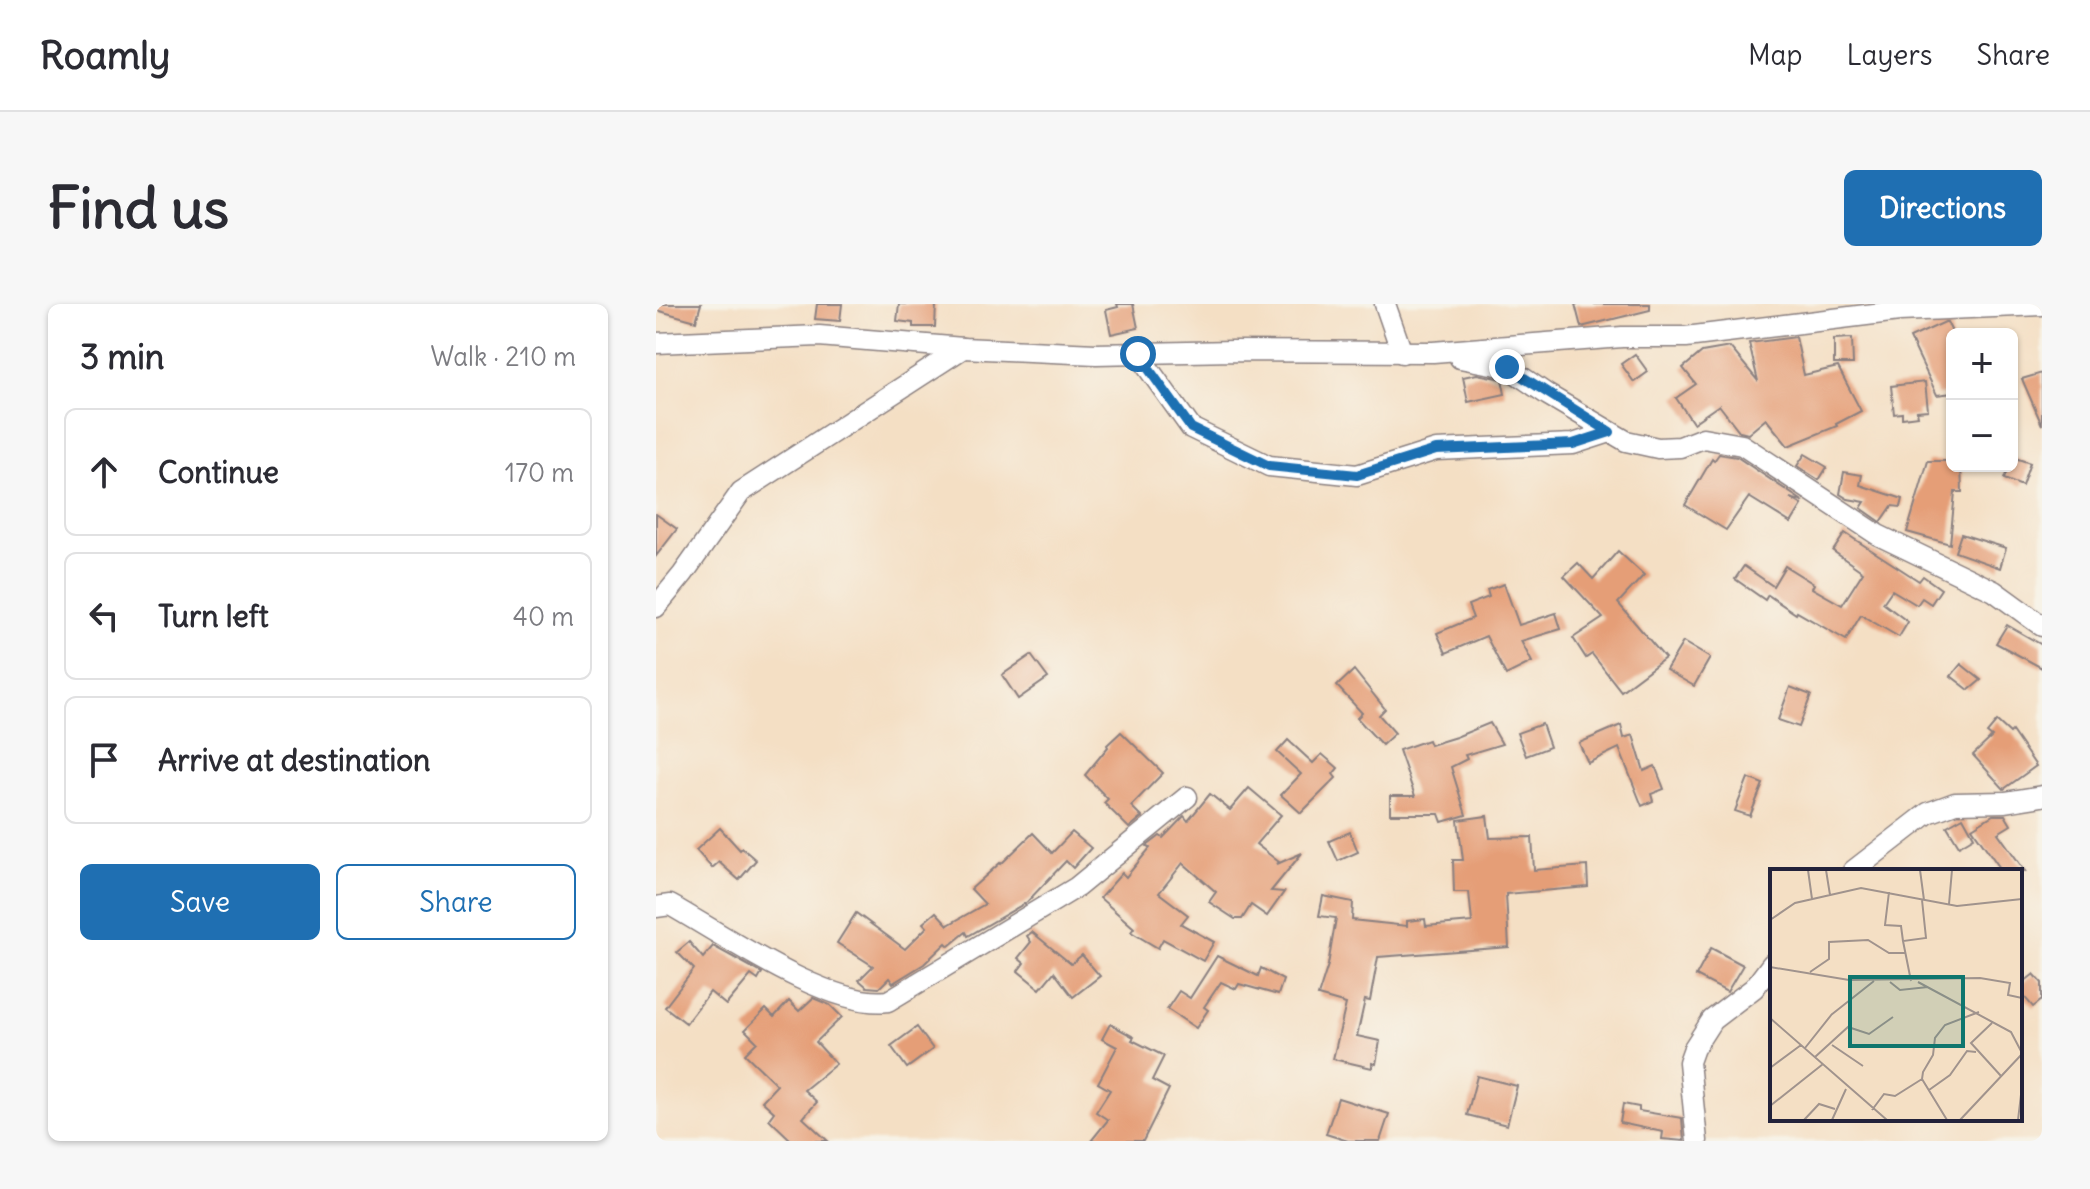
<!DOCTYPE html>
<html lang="en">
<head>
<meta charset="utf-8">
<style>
  body { margin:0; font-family:Delius,sans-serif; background:#f7f7f7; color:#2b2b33 }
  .controls { position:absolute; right:24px; top:24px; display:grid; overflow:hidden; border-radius:12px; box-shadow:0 2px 6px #0004 }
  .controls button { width:72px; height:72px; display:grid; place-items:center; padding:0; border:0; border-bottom:2px solid #e1e1e2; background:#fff; color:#2b2b33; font:40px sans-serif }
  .stop { position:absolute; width:24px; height:24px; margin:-18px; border:6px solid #1f6fb2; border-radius:50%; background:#fff }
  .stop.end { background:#1f6fb2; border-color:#fff; box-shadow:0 2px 8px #0008 }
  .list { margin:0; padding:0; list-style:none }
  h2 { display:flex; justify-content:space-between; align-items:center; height:104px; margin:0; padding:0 32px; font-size:34px }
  h2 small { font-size:26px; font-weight:400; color:#7c7c81 }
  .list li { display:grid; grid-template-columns:52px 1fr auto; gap:24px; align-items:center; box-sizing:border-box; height:128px; margin:0 16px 16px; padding:0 16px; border:2px solid #e1e1e2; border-radius:12px }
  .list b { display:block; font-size:30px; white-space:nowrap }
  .list em { font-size:26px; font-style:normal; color:#7c7c81 }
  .actions { display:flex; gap:16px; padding:24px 32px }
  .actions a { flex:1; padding:18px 0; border:2px solid #1f6fb2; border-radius:12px; text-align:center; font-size:28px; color:#1f6fb2 }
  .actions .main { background:#1f6fb2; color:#fff }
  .icon { flex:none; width:44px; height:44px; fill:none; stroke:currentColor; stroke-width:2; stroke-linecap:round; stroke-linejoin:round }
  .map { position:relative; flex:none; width:1386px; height:837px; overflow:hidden; border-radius:12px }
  header { display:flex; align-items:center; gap:48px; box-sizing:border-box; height:112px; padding:0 40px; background:#fff; border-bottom:2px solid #e1e1e2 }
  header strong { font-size:38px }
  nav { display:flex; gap:44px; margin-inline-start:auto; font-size:28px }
  .intro { display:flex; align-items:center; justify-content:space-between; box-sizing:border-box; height:192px; padding:0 48px }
  h1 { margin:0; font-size:56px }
  .button { padding:20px 36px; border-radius:12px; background:#1f6fb2; color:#fff; font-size:28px; font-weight:700 }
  main { display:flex; gap:48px; padding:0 48px }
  aside { flex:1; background:#fff; border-radius:12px; box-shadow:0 2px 6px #0004 }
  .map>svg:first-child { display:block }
  .building { fill:#e59e77 }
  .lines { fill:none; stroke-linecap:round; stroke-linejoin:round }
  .minor-casing { stroke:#8b8080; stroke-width:23 }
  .minor { stroke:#fff; stroke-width:20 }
  .route { stroke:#1f6fb2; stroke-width:10 }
  .inset-road { fill:none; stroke:#a0938d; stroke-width:2 }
  .view { fill:#0f766e; fill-opacity:0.15; stroke:#0f766e; stroke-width:4 }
  .inset-edge { fill:none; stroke:#22223b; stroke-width:4 }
</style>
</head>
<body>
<header>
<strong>Roamly</strong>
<nav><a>Map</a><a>Layers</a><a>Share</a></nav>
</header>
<div class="intro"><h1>Find us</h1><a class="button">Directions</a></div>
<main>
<aside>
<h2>3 min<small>Walk · 210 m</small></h2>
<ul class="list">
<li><svg class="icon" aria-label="ahead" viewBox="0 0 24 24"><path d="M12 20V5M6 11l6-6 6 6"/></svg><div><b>Continue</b></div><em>170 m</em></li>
<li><svg class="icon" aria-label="left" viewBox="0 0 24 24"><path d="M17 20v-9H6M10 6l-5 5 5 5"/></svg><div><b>Turn left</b></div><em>40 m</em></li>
<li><svg class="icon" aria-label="arrive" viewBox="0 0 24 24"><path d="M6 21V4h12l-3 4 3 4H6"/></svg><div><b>Arrive at destination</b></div></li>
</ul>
<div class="actions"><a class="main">Save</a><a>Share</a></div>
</aside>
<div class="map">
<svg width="1386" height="837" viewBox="0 0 1386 837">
  <rect width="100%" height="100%" fill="#f7f3e8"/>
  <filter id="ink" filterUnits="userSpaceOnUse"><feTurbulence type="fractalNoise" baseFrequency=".0125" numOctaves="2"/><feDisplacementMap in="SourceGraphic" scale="16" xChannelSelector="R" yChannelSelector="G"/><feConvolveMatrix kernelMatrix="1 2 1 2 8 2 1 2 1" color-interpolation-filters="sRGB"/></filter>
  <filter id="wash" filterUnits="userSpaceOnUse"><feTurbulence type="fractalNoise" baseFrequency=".006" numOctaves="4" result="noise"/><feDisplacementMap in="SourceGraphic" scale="32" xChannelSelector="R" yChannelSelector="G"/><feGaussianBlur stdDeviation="1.8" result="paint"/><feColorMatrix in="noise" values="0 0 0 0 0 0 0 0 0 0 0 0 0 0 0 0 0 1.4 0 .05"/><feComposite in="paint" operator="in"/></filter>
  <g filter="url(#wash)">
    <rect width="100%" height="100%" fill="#f4dfc4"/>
    <g id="blocks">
      <!-- building -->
      <g class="building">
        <polygon points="0,0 45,0 40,17 0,6"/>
        <polygon points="161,0 186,0 184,17 159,15"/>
        <polygon points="243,0 280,0 279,23 257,23 257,19 241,17"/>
        <polygon points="461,0 477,0 482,24 455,30 450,6 462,3"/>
        <polygon points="919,0 994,0 994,6 925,23"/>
        <polygon points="1289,18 1291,18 1296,28 1296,89 1281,91 1254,34"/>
        <polygon points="1140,33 1148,71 1182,63 1205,107 1180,120 1181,122 1132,142 1110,115 1092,130 1084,128 1063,101 1037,119 1020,94 1040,80 1027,64 1046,48 1074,43 1102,77 1093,39"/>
        <polygon points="1196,34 1197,60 1178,60 1178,35"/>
        <polygon points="979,50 992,68 978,78 965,60"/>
        <polygon points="1386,69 1386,121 1366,75"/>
        <polygon points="821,70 846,75 849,90 812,98 807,73"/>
        <polygon points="1269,78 1272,106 1261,107 1262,112 1246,114 1246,109 1238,110 1235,82"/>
        <polygon points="1063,150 1081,153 1148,198 1134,194 1146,201 1135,219 1093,193 1070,226 1029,201 1056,155 1058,157"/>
        <polygon points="1149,150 1171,163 1163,176 1141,162"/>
        <polygon points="1356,153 1374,159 1366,182 1348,175 1353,162 1356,162"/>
        <polygon points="1272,157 1296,157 1296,162 1305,162 1306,188 1299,188 1294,240 1251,228"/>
        <polygon points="1188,168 1206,171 1204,181 1247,195 1245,203 1236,202 1225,218 1205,204 1209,198 1192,195 1184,190"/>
        <polygon points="0,210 21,225 0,252"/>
        <polygon points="1189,229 1263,277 1267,272 1285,285 1275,300 1266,294 1261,301 1236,286 1227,299 1252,318 1243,333 1205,311 1190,336 1141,308 1140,310 1112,291 1109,296 1079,275 1088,262 1117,282 1129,262 1158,280 1156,284 1186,301 1207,268 1177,247"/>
        <polygon points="1305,230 1350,244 1344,264 1299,248"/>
        <polygon points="962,247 988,271 962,299 1009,354 965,387 936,350 930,354 917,334 947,314 908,272 922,259 937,275"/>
        <polygon points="848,280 863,321 900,309 905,325 865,337 876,358 850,371 830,332 790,349 781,329 817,314 812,301 833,293 831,286"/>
        <polygon points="1351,321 1386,341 1386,364 1340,339"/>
        <polygon points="1027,338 1054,354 1038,382 1010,366"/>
        <polygon points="375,351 392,374 362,395 346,371"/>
        <polygon points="1305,360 1325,376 1313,386 1295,372"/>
        <polygon points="698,366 729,405 723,411 739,429 726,441 701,414 706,409 681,382"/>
        <polygon points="1134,383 1155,391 1143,423 1122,416"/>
        <polygon points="1341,417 1354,429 1356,427 1380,462 1348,485 1317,451 1336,433 1331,429"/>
        <polygon points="834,419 846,440 809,451 811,455 795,463 810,511 786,518 783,510 734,510 734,492 759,492 743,446 772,436 774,441 800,433"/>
        <polygon points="886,420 894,443 870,452 861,429"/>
        <polygon points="965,421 968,434 977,431 988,467 999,462 1008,485 995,490 997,497 986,502 963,444 932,459 923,439"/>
        <polygon points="465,428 507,469 475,502 486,513 473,524 448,499 452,495 429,471 452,443 451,441"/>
        <polygon points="632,436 657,459 666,450 682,464 677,470 680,474 645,509 625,491 645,470 621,448"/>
        <polygon points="1092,474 1107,480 1094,512 1079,507"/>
        <polygon points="593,484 625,511 600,540 623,558 621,560 646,549 615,587 628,588 611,612 595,601 586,615 579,615 553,598 560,588 527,559 503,589 532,611 525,620 558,638 547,657 507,635 502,644 475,628 478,624 444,594 466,569 470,573 494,544 491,542 504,532 507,534 528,512 532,517 554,490 574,506"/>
        <polygon points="1337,511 1349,511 1355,521 1342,529 1369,567 1346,567 1316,524"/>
        <polygon points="831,512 834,534 876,533 878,566 931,562 932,583 850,590 853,643 722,653 714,697 709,696 701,732 724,737 720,760 716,759 716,764 677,755 690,700 662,692 672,661 680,614 663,612 667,592 697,598 696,616 751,622 751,617 769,615 770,622 816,618 813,588 798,588 797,556 807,556 802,516"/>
        <polygon points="1307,513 1318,533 1303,542 1291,522"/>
        <polygon points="64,524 84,546 86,544 100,556 83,576 63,558 56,564 40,546"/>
        <polygon points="416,528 435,544 417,564 410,557 371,598 312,632 310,628 293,642 290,639 268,660 237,679 233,674 223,684 211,683 203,676 217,662 181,639 200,609 249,645 271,623 267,619 280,608 292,621 329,600 315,585 344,559 345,560 377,529 396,549"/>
        <polygon points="694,528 702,548 682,557 673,537"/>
        <polygon points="376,628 415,660 426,651 444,672 417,693 398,668 384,685 362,667 368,659 362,654 375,638 371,632"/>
        <polygon points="33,638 47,654 57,642 106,669 102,676 95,671 70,701 54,688 30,719 9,703 38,665 21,648"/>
        <polygon points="1055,644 1087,661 1071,688 1040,672"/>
        <polygon points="561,652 602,672 605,664 627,676 622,691 583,680 580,685 565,678 548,703 552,706 540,724 511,705 523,687 534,694"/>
        <polygon points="1378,670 1386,679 1386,696 1377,703 1364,688 1364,681"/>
        <polygon points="157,694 174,701 186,713 160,738 180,760 148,786 161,798 147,814 172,837 136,837 113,815 118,808 106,797 121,781 89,750 101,738 89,726 110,705 118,713 133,697 143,707"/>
        <polygon points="454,720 478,733 476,736 508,752 496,776 513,785 487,837 435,837 452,816 440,808 454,786 442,779 461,743 446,735"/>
        <polygon points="261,723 277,745 251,764 235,742"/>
        <polygon points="821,772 861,782 851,821 811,811"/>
        <polygon points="682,794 733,810 724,837 692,837 670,830"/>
        <polygon points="967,800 983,803 983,807 1026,814 1028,837 1006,835 1007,828 964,819"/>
      </g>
    </g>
  </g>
  <g filter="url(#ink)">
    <use href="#blocks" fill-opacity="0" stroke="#8b8080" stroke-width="2"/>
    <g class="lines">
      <!-- minor casing -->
      <g class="minor-casing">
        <g id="minor">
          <polyline points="729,0 746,49"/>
          <polyline points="0,39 163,32 307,44 440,50 577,47 777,48 966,33 1030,33 1243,7 1386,1"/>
          <polyline points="482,50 535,124 613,162 701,171 780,146 917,140 954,128"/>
          <polyline points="804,54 851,63 892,91 970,137 1002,144 1024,143 1047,134 1086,141 1222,231 1338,287 1386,322"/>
          <polyline points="0,303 27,270 85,188 307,44"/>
          <polyline points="1197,567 1272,509 1299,499 1349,498 1386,492"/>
          <path d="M0,603L14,601C66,630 174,705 232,697L421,583L531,493"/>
          <polyline points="1041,837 1033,758 1038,744 1056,716 1098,684 1116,660"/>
        </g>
      </g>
      <!-- minor -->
      <use href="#minor" class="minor"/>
    </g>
  </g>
  <g class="lines" filter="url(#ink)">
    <!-- route -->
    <polyline class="route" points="482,50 535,124 613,162 701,171 780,146 917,140 954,128 851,63"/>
  </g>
  <!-- overview -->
  <g transform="translate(1114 565)">
    <rect width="252" height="252" fill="#f4dfc4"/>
    <path class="inset-road" d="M38,1L42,30M56,1L60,26M150,1L154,31M119,23L115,56L131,57L133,72M179,35L182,1M0,51L25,34L91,19L187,37L252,30M0,98L79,111L210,109L240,114L238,126L252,129M40,103L59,90V73L98,71L119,84H136M141,112L133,72L156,69L152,31M120,113L130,121L158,118M148,113L241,163L252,184M61,146L104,112M0,149L117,251M222,154L201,174L231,207M62,176L93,197M35,179L62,145M45,188L78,158L99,165L123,148M0,199L31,176M159,221L180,206L197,182L206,183M0,237L53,195M102,241L114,225L125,227L152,210M34,251L49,235L65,240M62,251L76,220M177,251L152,210L153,203L163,186L165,169L175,156L209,143M190,251L252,185M248,251L252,217"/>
    <path class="view" d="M80,108H193V177H80Z"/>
    <rect width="252" height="252" class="inset-edge"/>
  </g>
</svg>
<div class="controls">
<button>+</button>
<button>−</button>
</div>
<div class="stop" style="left:482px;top:50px"></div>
<div class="stop end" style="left:851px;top:63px"></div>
</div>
</main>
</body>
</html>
